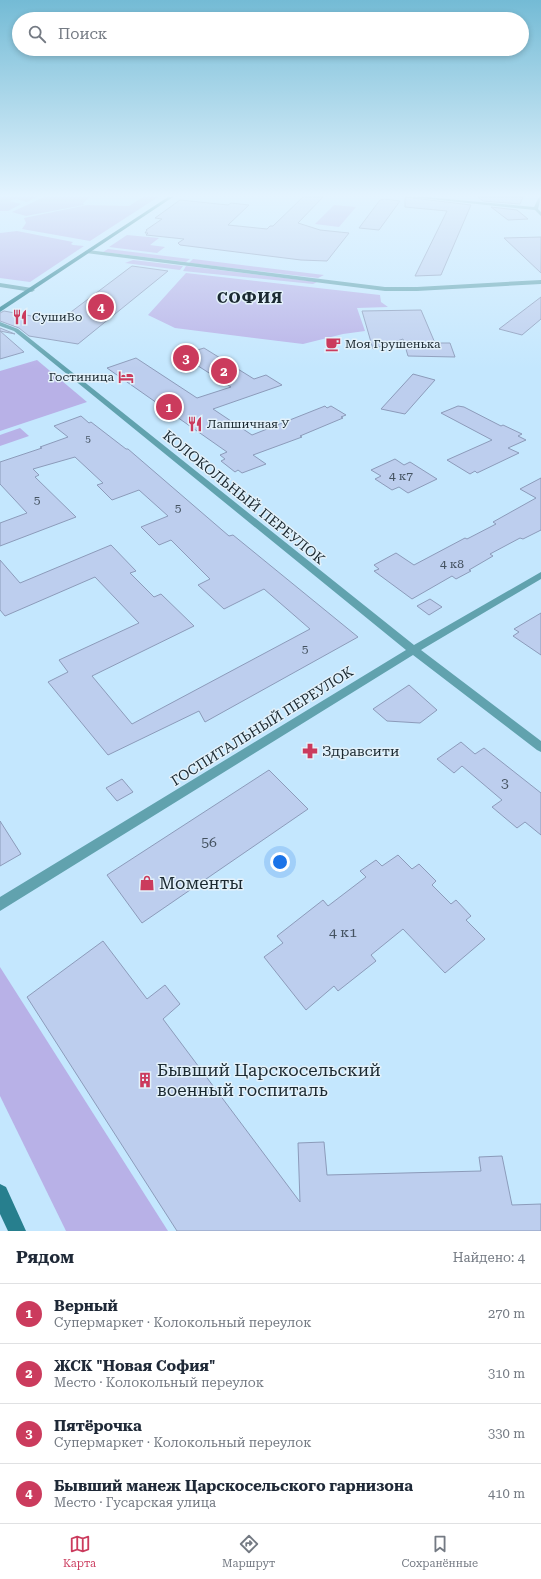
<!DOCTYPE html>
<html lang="ru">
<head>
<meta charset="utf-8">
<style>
  body { margin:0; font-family:"Roboto Serif",serif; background:#f2f2f3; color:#1f2937 }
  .you { position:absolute; left:280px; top:862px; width:14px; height:14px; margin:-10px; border:3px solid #fff; border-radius:50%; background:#1a73e8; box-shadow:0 0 0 6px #1a73e833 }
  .badge { display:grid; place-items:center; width:26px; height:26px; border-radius:50%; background:#cb3b5d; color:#fff; font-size:13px; font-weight:700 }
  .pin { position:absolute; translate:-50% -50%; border:2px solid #fff; box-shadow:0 1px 4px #0006 }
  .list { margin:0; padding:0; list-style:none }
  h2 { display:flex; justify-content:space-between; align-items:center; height:52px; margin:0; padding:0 16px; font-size:17px }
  h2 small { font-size:13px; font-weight:400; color:#747a83 }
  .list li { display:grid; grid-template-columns:26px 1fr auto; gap:12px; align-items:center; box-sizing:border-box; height:60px; padding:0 16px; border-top:1px solid #e0e1e3 }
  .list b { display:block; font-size:15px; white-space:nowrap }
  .list p { margin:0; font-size:13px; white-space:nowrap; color:#747a83 }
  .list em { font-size:13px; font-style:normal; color:#747a83 }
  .icon { flex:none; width:22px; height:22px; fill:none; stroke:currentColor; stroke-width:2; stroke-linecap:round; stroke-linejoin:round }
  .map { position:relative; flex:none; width:541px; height:1231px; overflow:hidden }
  .search { position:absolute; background:#fff; box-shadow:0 2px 6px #0003; left:12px; right:12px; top:12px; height:44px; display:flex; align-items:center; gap:10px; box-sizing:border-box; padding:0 14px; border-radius:22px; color:#747a83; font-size:15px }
  .sheet { height:292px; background:#fff }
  nav { display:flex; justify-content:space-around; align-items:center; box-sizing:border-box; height:56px; border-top:1px solid #e0e1e3; background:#fff; font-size:11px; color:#747a83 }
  nav a { display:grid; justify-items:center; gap:2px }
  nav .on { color:#cb3b5d }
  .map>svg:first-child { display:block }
  .green { fill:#b8b1e7 }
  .building { fill:#bdceee; stroke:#8c9bba }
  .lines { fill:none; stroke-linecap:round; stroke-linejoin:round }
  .street { fill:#61a2ae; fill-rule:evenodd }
  .secondary { fill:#277f8e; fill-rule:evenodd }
  .labels { text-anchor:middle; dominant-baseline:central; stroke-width:3; stroke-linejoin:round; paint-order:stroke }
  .far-number-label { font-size:10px; fill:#445260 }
  .far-poi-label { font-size:12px; fill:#1b2931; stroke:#e3f1fa; text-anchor:start }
  .number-label { font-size:12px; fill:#445260 }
  .street-label { font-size:14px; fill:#1b2931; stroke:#e3f1fa }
  .poi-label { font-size:14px; fill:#1b2931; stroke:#e3f1fa; text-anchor:start }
  .near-number-label { font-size:14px; fill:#445260 }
  .far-district-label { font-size:15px; font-weight:bold; letter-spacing:1px; fill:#1b2931; stroke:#e3f1fa }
  .near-poi-label { font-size:17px; fill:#1b2931; stroke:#e3f1fa; text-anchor:start }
</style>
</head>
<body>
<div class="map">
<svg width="541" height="1231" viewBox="0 0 541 1231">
  <rect width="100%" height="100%" fill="#c4e7fe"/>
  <!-- green -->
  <g class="green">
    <polygon points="0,197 37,197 27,202 16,199 9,201 21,204 8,211 0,211"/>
    <polygon points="44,197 90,197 83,203 84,205 26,216 12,212"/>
    <polygon points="143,197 158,197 90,241 22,229 26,223 24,218 87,205 129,206"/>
    <polygon points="334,205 356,207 339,227 315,224"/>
    <polygon points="17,231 73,242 71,244 73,245 84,246 30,282 0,278 0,233"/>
    <polygon points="127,235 159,238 150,245 165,247 157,253 109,247"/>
    <polygon points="108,249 190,259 186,262 103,252"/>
    <polygon points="193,259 324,275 318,278 189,263"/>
    <polygon points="133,260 183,266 180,270 125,263"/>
    <polygon points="186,266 317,282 313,284 183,271"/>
    <polygon points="186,273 380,295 381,302 388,307 357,308 365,331 343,334 303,344 175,328 148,315"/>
    <polygon points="37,360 87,402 0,431 0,371"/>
    <polygon points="20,428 29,436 0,446 0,435"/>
    <polygon points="0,967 168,1231 66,1231 0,1096"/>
  </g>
  <!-- building -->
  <g class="building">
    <polygon points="303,197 323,197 298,223 320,230 349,233 327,261 301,260 180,245 178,243 184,239 146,235 148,233 145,233 147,230 146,230 162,219 155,218 180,200 228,205 231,203 249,205 228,225 267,229 270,226 273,226"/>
    <polygon points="405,197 471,205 441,275 415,276 447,211 405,207"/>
    <polygon points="478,197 523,197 520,204 483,201"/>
    <polygon points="384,199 400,201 379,230 359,228 380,200"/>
    <polygon points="491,207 517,210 528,219 508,220"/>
    <polygon points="541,237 541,273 504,238"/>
    <polygon points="132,266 168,271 78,344 29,336 19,328 0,321 0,313 4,311 59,321"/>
    <polygon points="541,297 541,319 522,335 499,329"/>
    <polygon points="421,310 435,343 450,343 455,357 408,356 403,339 373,349 362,311"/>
    <polygon points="0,328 15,334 0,331 24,352 0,359"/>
    <polygon points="204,348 254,379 266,375 282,385 213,409 252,435 325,406 327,408 331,406 346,415 341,417 343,418 300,436 302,437 253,455 266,464 242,473 238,470 235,472 221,461 225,459 220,455 227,452 107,368 136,358 197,398 231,387 181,355"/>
    <polygon points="413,374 435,380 405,414 381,409"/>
    <polygon points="458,406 464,407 501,426 503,425 522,434 518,436 526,440 508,448 519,453 477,473 475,471 470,474 447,460 492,440 441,413"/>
    <polygon points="81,416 89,423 91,422 126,449 128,449 229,536 233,535 358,637 205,722 199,711 108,755 48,682 68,672 59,660 139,623 95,577 5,616 0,610 0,560 20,583 111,545 136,571 130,573 154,597 161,594 194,626 92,676 132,724 310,629 264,589 224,609 198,585 210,579 171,540 159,545 141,527 168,516 139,490 112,500 97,485 103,483 75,457 33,469 39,475 35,477 76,517 0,546 0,523 27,513 0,484 0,462 42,448 40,447 68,437 54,426"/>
    <polygon points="395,459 404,465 410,462 437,479 408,493 399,487 392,490 375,479 381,476 371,470"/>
    <polygon points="541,478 541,530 523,539 520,538 490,554 493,556 469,570 471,571 456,579 452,576 412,599 374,571 379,569 374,565 396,553 414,565 465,538 467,539 496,524 493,522 536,498 520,489"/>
    <polygon points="430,599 442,607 429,615 417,606"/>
    <polygon points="541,613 541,655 513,636 519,632 514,629"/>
    <polygon points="409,685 437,710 420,723 387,721 373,709"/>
    <polygon points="461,742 475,754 484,748 541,793 541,835 525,822 517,828 492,807 502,800 462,766 454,773 437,759"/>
    <polygon points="269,770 308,809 142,923 107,875"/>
    <polygon points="122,779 133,792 117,801 106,788"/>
    <polygon points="0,821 21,854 0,866"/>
    <polygon points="398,855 412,869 419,864 436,881 432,885 451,904 456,900 471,916 466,920 485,939 445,973 403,929 371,955 376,961 338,991 334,986 306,1010 264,957 283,943 277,936 323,900 328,906 366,877 360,871 376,860 382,866"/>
    <polygon points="103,941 147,999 165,985 180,1004 163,1019 300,1202 298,1143 324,1142 327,1175 481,1171 479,1157 502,1156 512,1205 541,1204 541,1231 177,1231 27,997"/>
  </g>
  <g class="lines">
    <!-- street -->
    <g class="street">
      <polygon points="411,197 426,197 534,207 539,197 541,197 538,209 541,212 541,216 535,210"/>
      <polygon points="88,250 385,287 417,287 541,280 541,284 417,291 385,291 86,253 85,252"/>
      <polygon points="0,283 32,288 35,290 32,292 0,287"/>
      <polygon points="0,322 18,329 414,645 541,572 541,579 421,650 541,741 541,752 537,750 413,655 0,911 0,897 406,650 14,331 0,326"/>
    </g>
    <!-- secondary -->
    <g class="secondary">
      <polygon points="168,197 173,197 0,312 0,307"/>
      <polygon points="0,1184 6,1187 26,1231 8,1231 0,1214"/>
    </g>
  </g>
  <!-- sky -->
  <linearGradient id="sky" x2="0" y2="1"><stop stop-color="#74bbd5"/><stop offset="0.53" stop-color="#e4f4ff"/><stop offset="1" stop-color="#e4f4ff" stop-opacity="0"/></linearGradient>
  <rect width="541" height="369" fill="url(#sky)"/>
  <!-- icons -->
  <defs>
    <g id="restaurant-bare" transform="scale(1.2)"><path d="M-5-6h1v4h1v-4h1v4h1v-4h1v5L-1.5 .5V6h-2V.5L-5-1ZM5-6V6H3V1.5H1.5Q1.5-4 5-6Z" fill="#cb3b5d" stroke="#e3f1fa" stroke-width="2.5" paint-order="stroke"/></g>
    <g id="cafe-bare" transform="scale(1.2)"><path d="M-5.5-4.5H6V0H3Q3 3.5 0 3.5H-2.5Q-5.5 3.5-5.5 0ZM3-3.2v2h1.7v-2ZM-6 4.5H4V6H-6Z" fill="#cb3b5d" stroke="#e3f1fa" stroke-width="2.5" paint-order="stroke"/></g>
    <g id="hotel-bare" transform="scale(1.2)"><path d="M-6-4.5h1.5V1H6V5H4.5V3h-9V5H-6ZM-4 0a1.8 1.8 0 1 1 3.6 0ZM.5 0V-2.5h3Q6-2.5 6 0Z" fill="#cb3b5d" stroke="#e3f1fa" stroke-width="2.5" paint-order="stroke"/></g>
    <g id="pharmacy-bare" transform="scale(1.2)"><path d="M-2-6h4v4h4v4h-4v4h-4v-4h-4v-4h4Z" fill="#cb3b5d" stroke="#e3f1fa" stroke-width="2.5" paint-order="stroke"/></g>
    <g id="shop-bare" transform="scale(1.2)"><path d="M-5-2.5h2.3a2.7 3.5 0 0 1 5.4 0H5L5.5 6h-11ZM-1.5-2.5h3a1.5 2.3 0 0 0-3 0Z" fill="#cb3b5d" stroke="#e3f1fa" stroke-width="2.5" paint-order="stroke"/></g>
    <g id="building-bare" transform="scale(1.2)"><path d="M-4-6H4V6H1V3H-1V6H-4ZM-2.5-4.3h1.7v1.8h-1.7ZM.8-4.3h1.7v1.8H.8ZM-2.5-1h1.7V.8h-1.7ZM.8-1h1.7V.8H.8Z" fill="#cb3b5d" stroke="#e3f1fa" stroke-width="2.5" paint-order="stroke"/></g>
  </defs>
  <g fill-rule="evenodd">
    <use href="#restaurant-bare" x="20" y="317"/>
    <use href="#cafe-bare" x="333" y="344"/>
    <use href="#hotel-bare" x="126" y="377"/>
    <use href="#restaurant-bare" x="195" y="424"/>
    <use href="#pharmacy-bare" x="310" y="751"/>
    <use href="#shop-bare" x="147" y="883"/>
    <use href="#building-bare" x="145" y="1080"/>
  </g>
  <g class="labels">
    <!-- far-number labels -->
    <g class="far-number-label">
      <text x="88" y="438">5</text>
    </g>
    <!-- far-poi labels -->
    <g class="far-poi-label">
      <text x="32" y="317">СушиВо</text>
      <text x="345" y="344">Моя Грушенька</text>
      <text x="114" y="377" text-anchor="end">Гостиница</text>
      <text x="207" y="424">Лапшичная У</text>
    </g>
    <!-- number labels -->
    <g class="number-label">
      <text x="401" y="476">4 к7</text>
      <text x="37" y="500">5</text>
      <text x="178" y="508">5</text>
      <text x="452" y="564">4 к8</text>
      <text x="305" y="649">5</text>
    </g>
    <!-- street labels -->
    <g class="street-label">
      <text transform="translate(244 497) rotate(39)">КОЛОКОЛЬНЫЙ ПЕРЕУЛОК</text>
      <text transform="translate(262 726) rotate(-32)">ГОСПИТАЛЬНЫЙ ПЕРЕУЛОК</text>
    </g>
    <!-- poi labels -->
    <g class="poi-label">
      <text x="322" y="751">Здравсити</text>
    </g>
    <!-- near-number labels -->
    <g class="near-number-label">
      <text x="505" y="783">3</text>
      <text x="209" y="842">56</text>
      <text x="343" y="932">4 к1</text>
    </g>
    <!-- far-district labels -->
    <g class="far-district-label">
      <text x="250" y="298">СОФИЯ</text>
    </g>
    <!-- near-poi labels -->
    <g class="near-poi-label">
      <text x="159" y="883">Моменты</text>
      <text x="157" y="1070">Бывший Царскосельский<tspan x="157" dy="20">военный госпиталь</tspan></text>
    </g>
  </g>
</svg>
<div class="you"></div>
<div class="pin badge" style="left:169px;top:407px">1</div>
<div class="pin badge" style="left:224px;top:371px">2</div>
<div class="pin badge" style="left:186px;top:358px">3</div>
<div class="pin badge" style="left:101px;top:307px">4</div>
<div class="search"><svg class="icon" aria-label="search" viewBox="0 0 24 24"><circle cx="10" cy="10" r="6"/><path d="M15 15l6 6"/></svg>Поиск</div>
</div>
<section class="sheet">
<h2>Рядом<small>Найдено: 4</small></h2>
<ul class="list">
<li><span class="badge">1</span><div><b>Верный</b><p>Супермаркет · Колокольный переулок</p></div><em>270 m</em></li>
<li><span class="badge">2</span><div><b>ЖСК &quot;Новая София&quot;</b><p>Место · Колокольный переулок</p></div><em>310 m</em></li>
<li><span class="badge">3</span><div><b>Пятёрочка</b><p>Супермаркет · Колокольный переулок</p></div><em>330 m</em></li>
<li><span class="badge">4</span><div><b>Бывший манеж Царскосельского гарнизона</b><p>Место · Гусарская улица</p></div><em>410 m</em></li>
</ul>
</section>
<nav>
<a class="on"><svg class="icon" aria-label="map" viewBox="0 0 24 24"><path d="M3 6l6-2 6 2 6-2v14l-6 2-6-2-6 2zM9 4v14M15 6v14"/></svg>Карта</a>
<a><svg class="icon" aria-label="directions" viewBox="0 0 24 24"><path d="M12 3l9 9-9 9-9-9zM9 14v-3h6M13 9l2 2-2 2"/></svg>Маршрут</a>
<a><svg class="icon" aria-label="saved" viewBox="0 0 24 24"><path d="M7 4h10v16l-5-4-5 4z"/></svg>Сохранённые</a>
</nav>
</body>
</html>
